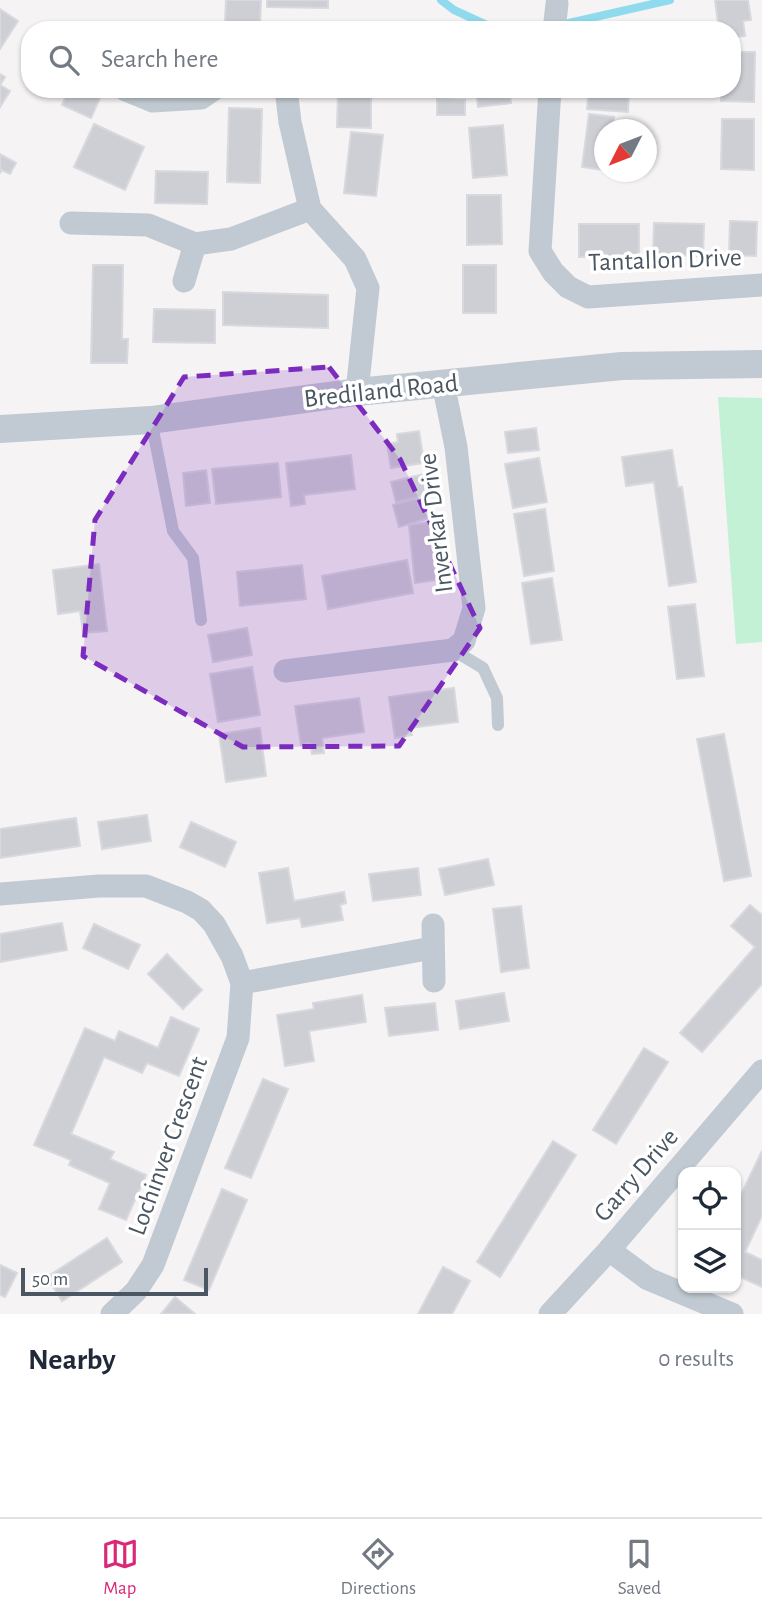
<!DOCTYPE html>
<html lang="en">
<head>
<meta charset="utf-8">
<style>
  body { margin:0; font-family:"Alegreya Sans",sans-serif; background:#f2f2f3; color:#1f2937 }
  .controls { position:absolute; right:21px; bottom:21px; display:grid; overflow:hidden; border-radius:14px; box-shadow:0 2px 5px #0004 }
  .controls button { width:63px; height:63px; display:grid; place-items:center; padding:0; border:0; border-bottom:2px solid #e0e1e3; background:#fff; color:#1f2937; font:35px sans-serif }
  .compass { position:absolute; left:594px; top:119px; width:63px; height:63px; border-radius:50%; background:#fff; box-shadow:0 2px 5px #0004; rotate:228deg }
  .scale { position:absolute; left:21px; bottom:18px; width:187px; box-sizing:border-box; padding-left:7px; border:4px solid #4a5661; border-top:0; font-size:19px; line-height:24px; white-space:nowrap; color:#4a5661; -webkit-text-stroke:5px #fff; paint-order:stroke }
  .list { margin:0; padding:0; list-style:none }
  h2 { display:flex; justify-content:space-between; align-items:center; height:91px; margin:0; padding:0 28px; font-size:30px }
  h2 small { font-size:23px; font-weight:400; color:#747a83 }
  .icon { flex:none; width:38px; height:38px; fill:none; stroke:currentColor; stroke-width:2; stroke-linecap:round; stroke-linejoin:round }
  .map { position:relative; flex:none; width:762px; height:1314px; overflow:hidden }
  .search { position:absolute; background:#fff; box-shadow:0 2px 5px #0004; left:21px; right:21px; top:21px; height:77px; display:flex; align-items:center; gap:18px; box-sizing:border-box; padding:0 24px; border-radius:28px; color:#747a83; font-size:26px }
  .sheet { height:203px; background:#fff }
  nav { display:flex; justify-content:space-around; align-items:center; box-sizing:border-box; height:98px; border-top:2px solid #e0e1e3; background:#fff; font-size:19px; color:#747a83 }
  nav a { display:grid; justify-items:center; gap:4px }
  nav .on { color:#db2777 }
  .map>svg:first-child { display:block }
  .green { fill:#c3f1d5 }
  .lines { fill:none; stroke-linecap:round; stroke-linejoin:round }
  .stream { stroke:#90daee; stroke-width:8 }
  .building { fill:#cdcfd5; stroke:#d7d9de; stroke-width:2 }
  .service { stroke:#c1cad2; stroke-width:12 }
  .minor { stroke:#c1cad2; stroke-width:23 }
  .tertiary { stroke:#c1cad2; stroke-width:28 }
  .marked { fill:#7b2cbf; fill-opacity:0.2; stroke:#7b2cbf; stroke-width:5; stroke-dasharray:14 9; stroke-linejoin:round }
  .labels { text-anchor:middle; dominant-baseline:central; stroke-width:7; stroke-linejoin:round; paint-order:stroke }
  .street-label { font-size:26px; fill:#4a5661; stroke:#fff }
</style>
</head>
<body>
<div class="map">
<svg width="762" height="1314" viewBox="0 0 762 1314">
  <rect width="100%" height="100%" fill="#f5f3f3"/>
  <!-- green -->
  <polygon class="green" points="718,397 762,398 762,642 736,644"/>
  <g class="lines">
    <!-- stream -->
    <g class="stream">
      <polyline points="441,0 454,10 489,26 512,30"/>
      <polyline points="538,30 670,0"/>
    </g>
  </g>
  <!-- building -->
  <g class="building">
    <polygon points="226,0 261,0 260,25 225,24"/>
    <polygon points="267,0 328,0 328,8 267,7"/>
    <polygon points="715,0 748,0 751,20 743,21 745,36 737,37 739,46 732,46 732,30 719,30"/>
    <polygon points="0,9 18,21 0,49"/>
    <polygon points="354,26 387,29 387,30 353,30"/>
    <polygon points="732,52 755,52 754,102 721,101 721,89 732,89"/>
    <polygon points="0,74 5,77 0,85 10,91 0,107"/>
    <polygon points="69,89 104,89 91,118 62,105"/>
    <polygon points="476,89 509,89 511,103 478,107"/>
    <polygon points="589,89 629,89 628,112 587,109"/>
    <polygon points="338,93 371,94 371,128 337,127"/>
    <polygon points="437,99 465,100 465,115 437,115"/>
    <polygon points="229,108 262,109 260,183 227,182"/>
    <polygon points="589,114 614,117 613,128 628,130 604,130 604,170 582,167"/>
    <polygon points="722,119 754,119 754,170 721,169"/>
    <polygon points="94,124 144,147 125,190 74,167"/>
    <polygon points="503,125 507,175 473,178 469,128"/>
    <polygon points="351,132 383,135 376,196 344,193"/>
    <polygon points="0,154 16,163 10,174 2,170 0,173"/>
    <polygon points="156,171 208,172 207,204 155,203"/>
    <polygon points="467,195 501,195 502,244 467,245"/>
    <polygon points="730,221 757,222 756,256 729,255"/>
    <polygon points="654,223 704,224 703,256 653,255"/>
    <rect x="579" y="224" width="60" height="33"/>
    <polygon points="93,265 123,265 122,339 128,339 127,363 91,363"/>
    <rect x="463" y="265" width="33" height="48"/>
    <polygon points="223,292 328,295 328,328 223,325"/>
    <polygon points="154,309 215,310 215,343 153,342"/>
    <polygon points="536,428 539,450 508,453 505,432"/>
    <polygon points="419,431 424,463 391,468 387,444 398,442 397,434"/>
    <polygon points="672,450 678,487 682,487 696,582 669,586 654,482 626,486 622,457"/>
    <polygon points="351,455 355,489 304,495 305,504 291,506 286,463"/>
    <polygon points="539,458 547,502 513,508 505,464"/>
    <polygon points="278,463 281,497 216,504 212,469"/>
    <polygon points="206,470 210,503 186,506 183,473"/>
    <polygon points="424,474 428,495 396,502 391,482"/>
    <polygon points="426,496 432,517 399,527 393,505"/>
    <polygon points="545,509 554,571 524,576 514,514"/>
    <polygon points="430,522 436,580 415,583 409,525"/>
    <polygon points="407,560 413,593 328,609 322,576"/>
    <polygon points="99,564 107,631 83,633 80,611 58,614 53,570"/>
    <polygon points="302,565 306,599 240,606 237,572"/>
    <polygon points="552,578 562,640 531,644 522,583"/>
    <polygon points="695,604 704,676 677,679 668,607"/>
    <polygon points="247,628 252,655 213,662 208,635"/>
    <polygon points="252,667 260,715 218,722 210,674"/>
    <polygon points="454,688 458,722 410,728 412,735 395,738 389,697"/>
    <polygon points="359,698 364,732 322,738 324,753 312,754 310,743 301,745 295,706"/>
    <polygon points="260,728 266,776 226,782 219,734"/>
    <polygon points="724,734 751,876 724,881 697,739"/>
    <polygon points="147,815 151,841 102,849 98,822"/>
    <polygon points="76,818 80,846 0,858 0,829"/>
    <polygon points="191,822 236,842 225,867 180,847"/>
    <polygon points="488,859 494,885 445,895 439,869"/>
    <polygon points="288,868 294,901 344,892 346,903 340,905 343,920 302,927 300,918 267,923 259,873"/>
    <polygon points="418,868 421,895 373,901 369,874"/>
    <polygon points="750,905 762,915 762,984 702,1052 680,1033 755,947 731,926"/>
    <polygon points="521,906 529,968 501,972 493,909"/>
    <polygon points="62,923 67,950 0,962 0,934"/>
    <polygon points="94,924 140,945 128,969 83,948"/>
    <polygon points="167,954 202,990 183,1009 148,974"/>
    <polygon points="504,993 509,1021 460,1029 456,1001"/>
    <polygon points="362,995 366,1022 309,1031 314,1061 285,1066 277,1015 314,1009 313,1003"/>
    <polygon points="435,1003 438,1030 389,1036 385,1008"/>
    <polygon points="171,1017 199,1029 179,1076 147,1063 142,1073 104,1057 71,1134 114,1152 110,1159 146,1175 126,1220 99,1209 110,1183 69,1165 71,1160 34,1145 85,1028 115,1041 119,1031 158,1048"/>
    <polygon points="644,1048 668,1062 616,1144 593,1130"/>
    <polygon points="263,1079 288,1089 251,1178 225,1168"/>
    <polygon points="553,1141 576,1155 500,1277 477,1262"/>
    <polygon points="762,1151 762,1216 745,1252 762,1260 762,1287 736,1275 736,1205"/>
    <polygon points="222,1189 247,1200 209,1290 184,1280"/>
    <polygon points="107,1238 122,1262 62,1301 47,1277"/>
    <polygon points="0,1265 17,1273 5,1297 0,1295"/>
    <polygon points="443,1267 470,1281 452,1314 418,1314"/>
    <polygon points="175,1297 195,1314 161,1314"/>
  </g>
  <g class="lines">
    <!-- service -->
    <g class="service">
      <polyline points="151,420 173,531 193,558 201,620"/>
      <polyline points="453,650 483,668 497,698 498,725"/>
    </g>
    <!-- minor -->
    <g class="minor">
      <polyline points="554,30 557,4"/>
      <polyline points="286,89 290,122 310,209 355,259 368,288 357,392"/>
      <polyline points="550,89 540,251 553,272 568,287 588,297 762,285"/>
      <polyline points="126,90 153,101 201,98 214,89"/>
      <polyline points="71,223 148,225 195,244 231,239 310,209"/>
      <polyline points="184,281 195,244"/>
      <polyline points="285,671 453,650 464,641 474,608 456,447 443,383"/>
      <polyline points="0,894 99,886 146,886 187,902 201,910 214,924 232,956 242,983 238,1038 153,1265 136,1291 112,1314"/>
      <polyline points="433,925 434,981"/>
      <polyline points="242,983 432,948"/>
      <polyline points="609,1250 648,1279 732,1314"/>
      <polyline points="550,1314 609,1250 762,1071"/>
    </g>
    <!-- tertiary -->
    <polyline class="tertiary" points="0,429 151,420 357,392 622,366 762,364"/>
  </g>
  <!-- marked area -->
  <path class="marked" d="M329,367L400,459L480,628L399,746L243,747L83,656L95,520L184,377Z"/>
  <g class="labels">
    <!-- street labels -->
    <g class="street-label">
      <text transform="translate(665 260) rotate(-2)">Tantallon Drive</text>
      <text transform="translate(381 391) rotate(-6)">Brediland Road</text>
      <text transform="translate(436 523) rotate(-97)">Inverkar Drive</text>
      <text transform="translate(168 1146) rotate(-70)">Lochinver Crescent</text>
      <text transform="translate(636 1175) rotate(-49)">Garry Drive</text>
    </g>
  </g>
</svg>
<div class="controls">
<button><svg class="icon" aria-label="locate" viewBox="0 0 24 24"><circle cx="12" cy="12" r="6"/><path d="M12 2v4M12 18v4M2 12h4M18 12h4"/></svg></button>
<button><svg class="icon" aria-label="layers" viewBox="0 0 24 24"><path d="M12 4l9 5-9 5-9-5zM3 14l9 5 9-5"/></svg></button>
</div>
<svg class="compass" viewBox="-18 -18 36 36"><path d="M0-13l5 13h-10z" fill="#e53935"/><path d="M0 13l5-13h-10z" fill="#747a83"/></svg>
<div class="scale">50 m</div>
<div class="search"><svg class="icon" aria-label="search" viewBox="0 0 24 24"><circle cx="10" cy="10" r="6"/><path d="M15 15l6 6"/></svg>Search here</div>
</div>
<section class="sheet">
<h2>Nearby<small>0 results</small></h2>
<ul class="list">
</ul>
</section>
<nav>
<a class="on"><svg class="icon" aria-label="map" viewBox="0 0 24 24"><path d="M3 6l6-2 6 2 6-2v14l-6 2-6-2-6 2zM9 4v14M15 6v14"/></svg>Map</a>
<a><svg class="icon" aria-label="directions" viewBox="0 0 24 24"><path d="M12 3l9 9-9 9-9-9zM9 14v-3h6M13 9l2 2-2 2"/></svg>Directions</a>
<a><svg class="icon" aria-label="saved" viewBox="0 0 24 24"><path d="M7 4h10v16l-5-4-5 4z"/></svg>Saved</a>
</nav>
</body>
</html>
